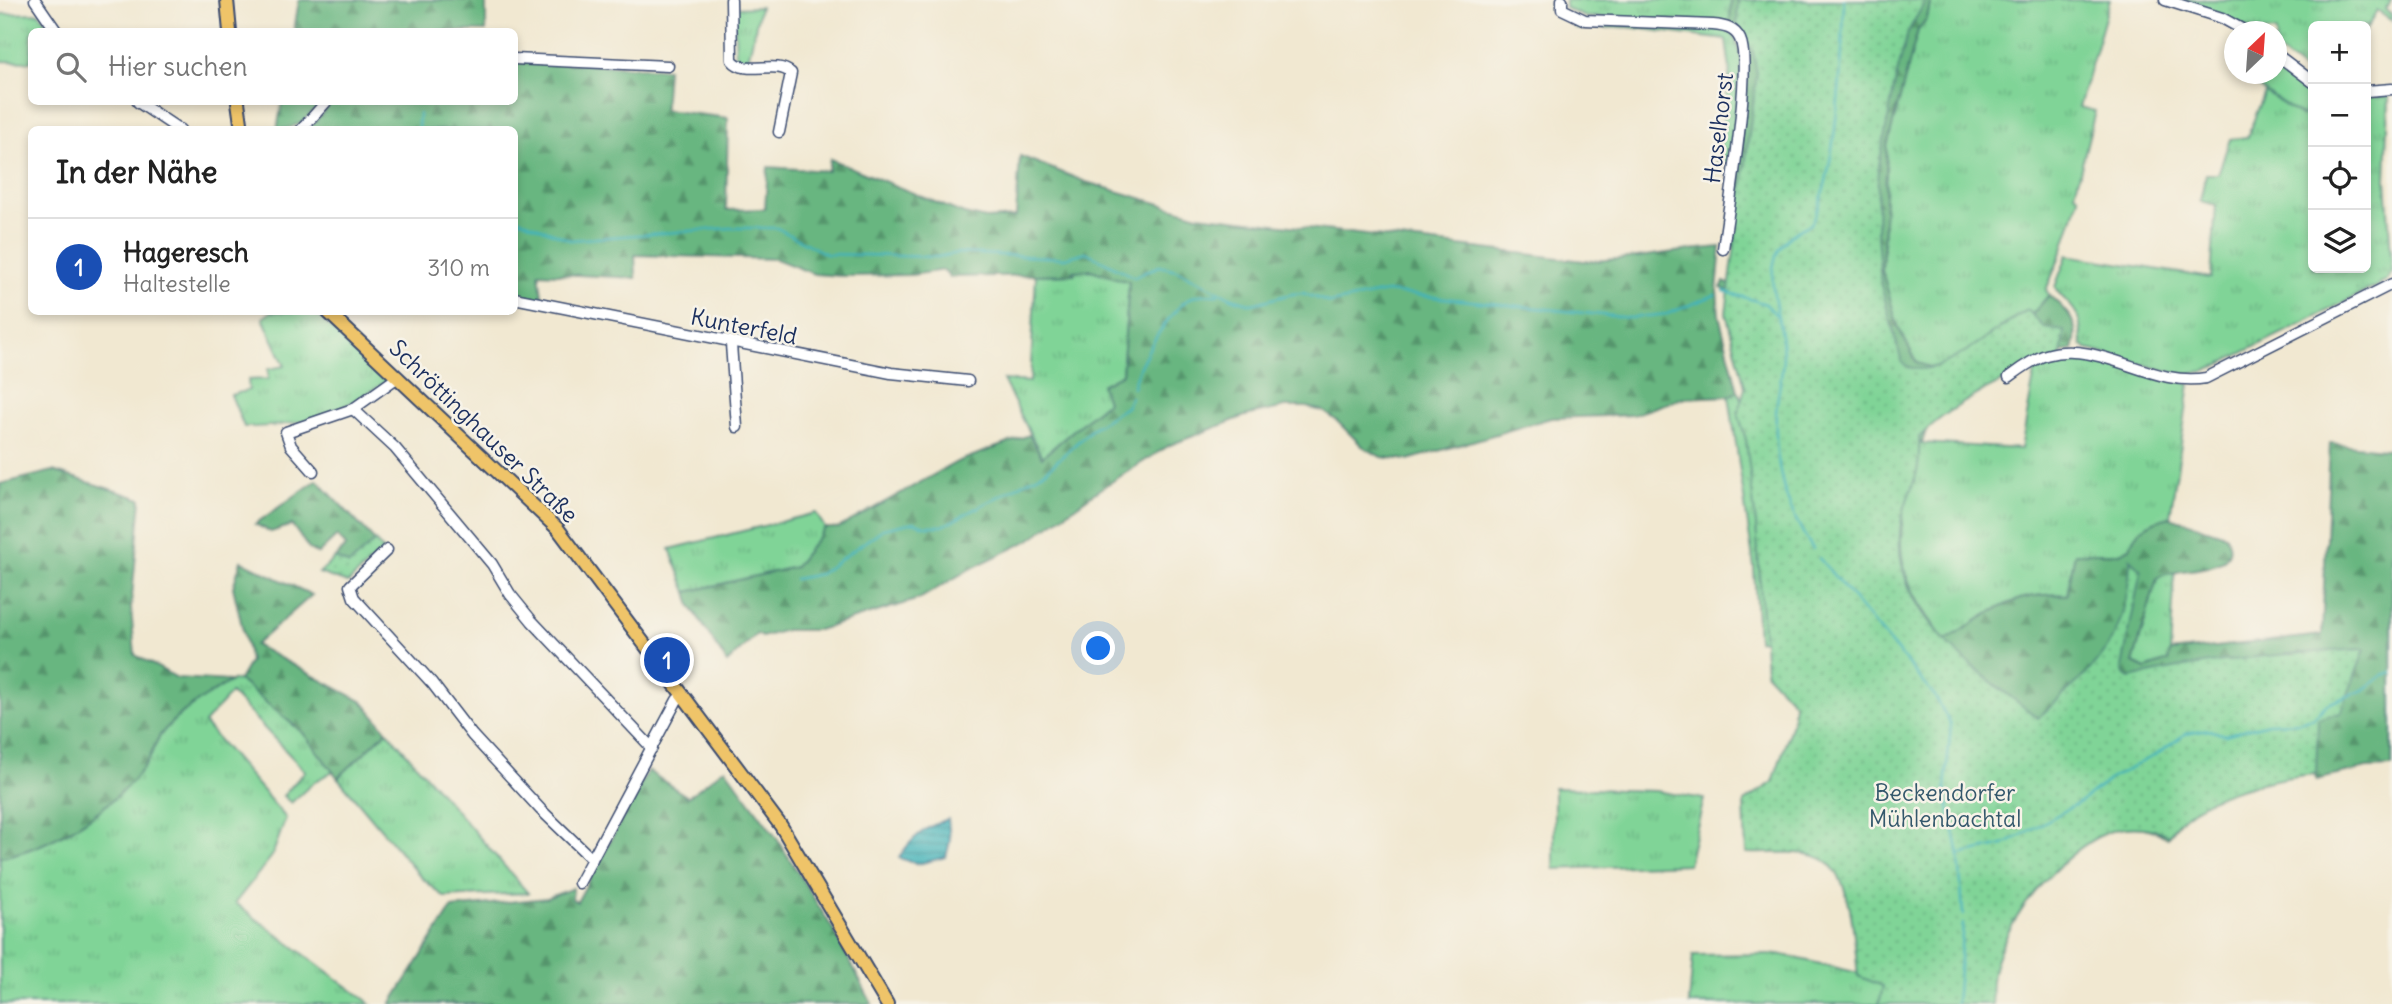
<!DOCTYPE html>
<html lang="de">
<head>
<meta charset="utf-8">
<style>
  body { margin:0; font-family:Delius,sans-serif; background:#f6f6f6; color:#222 }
  .controls { position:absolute; right:21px; top:21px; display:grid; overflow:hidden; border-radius:10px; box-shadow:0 4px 10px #0003 }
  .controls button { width:63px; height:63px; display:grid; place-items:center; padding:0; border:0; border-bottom:2px solid #e0e0e0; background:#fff; color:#222; font:35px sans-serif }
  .compass { position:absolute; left:2224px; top:21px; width:63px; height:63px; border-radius:50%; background:#fff; box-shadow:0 4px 10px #0003; rotate:25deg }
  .you { position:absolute; left:1099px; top:649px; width:24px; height:24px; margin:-18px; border:5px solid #fff; border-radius:50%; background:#1a73e8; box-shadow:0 0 0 10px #1a73e833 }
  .badge { display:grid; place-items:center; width:46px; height:46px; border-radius:50%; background:#0b8043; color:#fff; font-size:23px; font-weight:700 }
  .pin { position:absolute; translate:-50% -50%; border:4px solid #fff; box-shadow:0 2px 7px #0006 }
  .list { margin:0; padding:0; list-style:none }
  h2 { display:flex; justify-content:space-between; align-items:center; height:91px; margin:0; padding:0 28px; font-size:30px }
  h2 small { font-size:23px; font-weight:400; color:#767676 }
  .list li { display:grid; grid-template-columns:46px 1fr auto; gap:21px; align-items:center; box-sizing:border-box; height:98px; padding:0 28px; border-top:2px solid #e0e0e0 }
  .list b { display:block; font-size:26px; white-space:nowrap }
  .list p { margin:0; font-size:23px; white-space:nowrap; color:#767676 }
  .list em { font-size:23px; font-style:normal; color:#767676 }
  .icon { flex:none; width:38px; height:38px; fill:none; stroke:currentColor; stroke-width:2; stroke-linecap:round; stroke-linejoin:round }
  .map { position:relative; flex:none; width:2392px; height:1004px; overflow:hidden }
  .search { position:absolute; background:#fff; box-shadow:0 4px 10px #0003; left:28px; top:28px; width:490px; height:77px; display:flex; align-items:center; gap:18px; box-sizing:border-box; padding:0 24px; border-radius:10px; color:#767676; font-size:26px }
  .panel { position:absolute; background:#fff; box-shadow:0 4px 10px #0003; left:28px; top:126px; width:490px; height:189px; border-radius:10px }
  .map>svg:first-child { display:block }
  .grass { fill:url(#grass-tufts); stroke:#4e827a; stroke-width:2 }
  .forest { fill:url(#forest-firs); stroke:#42726f; stroke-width:2 }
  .park { fill:url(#park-dots); stroke:#4e827a; stroke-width:2 }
  .garden { fill:#80d497; stroke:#4e827a; stroke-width:2 }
  .water { fill:url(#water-rules); stroke:#2e718c; stroke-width:2 }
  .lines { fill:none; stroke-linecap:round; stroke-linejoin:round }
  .stream { stroke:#42b3b9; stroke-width:2.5 }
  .minor-casing { stroke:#3b4b6f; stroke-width:13 }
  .major-casing { stroke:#3b4b6f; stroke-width:16 }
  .minor { stroke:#fff; stroke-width:10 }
  .major { stroke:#efc469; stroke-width:12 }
  .labels { text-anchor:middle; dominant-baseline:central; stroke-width:5; stroke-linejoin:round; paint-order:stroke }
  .street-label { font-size:23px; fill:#1b2f5e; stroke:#f7f3e8 }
  .park-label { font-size:23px; fill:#34586c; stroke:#f7f3e8 }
</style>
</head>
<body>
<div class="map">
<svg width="2392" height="1004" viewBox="0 0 2392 1004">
  <defs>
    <pattern id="grass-tufts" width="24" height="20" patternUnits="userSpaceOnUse" patternTransform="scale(1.75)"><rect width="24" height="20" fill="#80d497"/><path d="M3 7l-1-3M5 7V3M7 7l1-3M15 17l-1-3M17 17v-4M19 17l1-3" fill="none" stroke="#6eb685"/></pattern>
    <pattern id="forest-firs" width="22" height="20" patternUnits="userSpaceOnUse" patternTransform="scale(1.75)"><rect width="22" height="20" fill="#68b680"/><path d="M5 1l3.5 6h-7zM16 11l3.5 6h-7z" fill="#55946c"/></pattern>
    <pattern id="park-dots" width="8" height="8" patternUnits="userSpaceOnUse" patternTransform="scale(1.75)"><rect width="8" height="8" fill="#80d497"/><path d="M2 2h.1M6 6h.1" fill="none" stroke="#6eb685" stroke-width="1.8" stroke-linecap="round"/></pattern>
    <pattern id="water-rules" width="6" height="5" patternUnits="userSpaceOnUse" patternTransform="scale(1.75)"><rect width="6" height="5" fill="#42b3b9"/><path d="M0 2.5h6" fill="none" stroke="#36929a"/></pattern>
  </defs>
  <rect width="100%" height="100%" fill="#f7f3e8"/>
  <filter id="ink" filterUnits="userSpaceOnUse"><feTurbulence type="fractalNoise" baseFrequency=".0143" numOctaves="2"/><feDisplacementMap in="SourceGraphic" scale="14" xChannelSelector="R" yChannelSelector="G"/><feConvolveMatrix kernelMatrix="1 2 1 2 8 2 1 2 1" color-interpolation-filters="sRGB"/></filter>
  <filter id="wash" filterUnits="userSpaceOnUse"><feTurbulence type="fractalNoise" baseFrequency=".00686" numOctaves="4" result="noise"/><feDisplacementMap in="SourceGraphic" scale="28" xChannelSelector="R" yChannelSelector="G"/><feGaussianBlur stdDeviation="1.57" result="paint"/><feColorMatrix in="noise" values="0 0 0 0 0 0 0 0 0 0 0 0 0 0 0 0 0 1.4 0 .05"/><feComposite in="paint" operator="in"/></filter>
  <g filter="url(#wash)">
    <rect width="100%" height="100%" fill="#f1e8d1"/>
    <!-- grass -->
    <g class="grass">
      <polygon points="1565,0 1731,0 1730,23 1585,17 1565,8"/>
      <polygon points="1931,0 2110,0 2079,107 2095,111 2075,193 2079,198 2062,252 2046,290 2049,295 2030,317 1938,370 1917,363 1898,327 1882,271 1887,146 1918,30 1927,18"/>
      <path d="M2172,0H2391L2385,10L2392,15V21L2377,11L2366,30V26H2313V78L2277,50L2276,32C2241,31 2206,12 2172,0Z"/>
      <polygon points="760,7 747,64 736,59 734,8"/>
      <polygon points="39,13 52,31 32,32 31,62 0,61 0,14"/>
      <polygon points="1575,21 1719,28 1734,34 1742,61 1730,165 1717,163 1730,69 1726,40 1627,27 1576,29"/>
      <path d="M2265,92L2302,117L2313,100V268H2366V97L2389,96L2386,180L2392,272L2387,281L2206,371L2179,374L2087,349L2082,345C2081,334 2081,319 2074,310C2068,301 2060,297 2055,287L2067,255L2211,278L2216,205L2200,201L2206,174H2218L2230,139L2247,137Z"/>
      <polygon points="1091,270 1129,282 1122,374 1108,401 1042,457 1003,380 1030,382 1036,275 1074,274 1073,271"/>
      <path d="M271,312H314L387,381C338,414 304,427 244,427L231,395L249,390L248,380L268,379V369L285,366L263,318Z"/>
      <path d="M2068,357L2097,359L2190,384L2170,517C2152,521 2134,530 2130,548L2120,553H2075L2068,595C2011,591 1991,613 1945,641C1927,617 1907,591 1900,561C1893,527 1912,474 1919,439L1922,443L2021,449L2035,371L2045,364Z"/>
      <polygon points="1738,391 1745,408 1767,641 1758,640 1754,567 1729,396"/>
      <polygon points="816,513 825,528 795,567 687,592 670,549"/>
      <polygon points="2163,573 2175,573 2170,652 2168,661 2145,669 2133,663 2157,578"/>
      <path d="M239,680L303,733L333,771L314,782L291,803L283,796L305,771L231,693L204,723L286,818L272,856L235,903L371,1004H0V857C53,848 117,806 147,762C153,753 155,741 162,733C180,710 207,696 231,681Z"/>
      <polygon points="387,731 528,893 444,897 421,877 338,778"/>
      <polygon points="1554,788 1656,791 1704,799 1688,864 1554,869"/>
      <polygon points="1902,922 1881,1004 1689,1004 1693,955 1779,954 1867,975"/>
    </g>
    <!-- forest -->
    <g class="forest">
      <polygon points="299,0 486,0 486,31 294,31"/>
      <path d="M1731,0H1931L1927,18L1918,30L1887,146L1882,271L1898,327L1917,363L1938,370L2030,317L2049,295C2066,310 2082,324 2073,349L1934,405L1922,443L1919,440C1900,535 1881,557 1945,641C1991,613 2012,591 2067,595L2075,553H2120L2130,548C2134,530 2152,521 2170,517L2226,535C2246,577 2175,565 2157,578L2133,663L2146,669L2168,661L2170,652L2322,635L2330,443L2392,450V767L2367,768L2316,780L2314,769L2196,800L2167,838C2106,794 2027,893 2001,941C1996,952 1992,965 1987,976L1756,300L1721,288L1724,282L1749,292L1742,248L1727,246L1747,81L1748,52L1741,33L1730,23Z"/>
      <path d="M515,60L667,69L664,110L728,118L726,210L765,209L768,167L828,171L830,159L964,214L986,219L1016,217L1020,156L1086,182L1198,215L1584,261C1631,261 1675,250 1721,247L1717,290L1719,315L1738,391L1729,396L1682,398L1633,415L1551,418L1408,460L1381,457L1362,446L1336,420L1323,411L1306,407H1285L1245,416L1170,445L1097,491L1028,541L970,569L919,599L818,630H786L762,637L757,634L727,663L691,606L687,592L795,567L825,528H838L957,462L1029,435L1042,457L1107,402L1101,385L1122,374L1129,282L1091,270L1073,271L1074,274L950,277L944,270L911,275L843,276L814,274L776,259L635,255L636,278L539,273L543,302L515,294L514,130H308L332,102H514Z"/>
      <path d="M282,102H322C308,117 299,129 277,130Z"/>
      <path d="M53,471L141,499L131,608L135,655L177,678L231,681C207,696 180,710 162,733C155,741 153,753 147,762C117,806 53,848 0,857V484Z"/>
      <polygon points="317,480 375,541 349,565 335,558 346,546 337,536 318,554 309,549 292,525 271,532 255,524"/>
      <polygon points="241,561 312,595 255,645 363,702 387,731 338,778 303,733 239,680 250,661 233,587"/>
      <polygon points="725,768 776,837 834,931 872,1004 391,1004 452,908 547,898 573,888 572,899 577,902 648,771 688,797"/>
    </g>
    <!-- park -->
    <g class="park">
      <path d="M1738,0H1926L1908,32L1896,78L1878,170L1877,234L1881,285L1902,363C1934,389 1998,324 2028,310L2044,328L2064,331L2061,358C2022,369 1946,406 1919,438C1919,451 1920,463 1916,475C1910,494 1901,512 1900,532C1893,618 1980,672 2038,718C2096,665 2128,645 2130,559L2141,570L2122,668L2124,674L2130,678C2207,660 2286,653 2365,649L2341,713L2318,718L2316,774C2273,778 2190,794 2169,835C2148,826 2123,824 2101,835C2052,860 1980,946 1993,1004H1879L1883,986L1858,976C1854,942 1854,867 1815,856C1794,850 1767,854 1746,853L1744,802L1773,782L1792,723L1794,703L1766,673L1756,524L1746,440L1738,413L1745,387L1726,313L1757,73L1753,52L1737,24Z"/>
      <polygon points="375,541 383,550 348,583 319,573 335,558 349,565"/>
    </g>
    <!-- garden -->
    <polygon class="garden" points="2277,65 2313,90 2313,100 2302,116 2245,78 2248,74 2276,74"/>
    <!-- water -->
    <path class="water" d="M948,819L950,841L946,857L918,864L899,858C911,838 925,827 948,819Z"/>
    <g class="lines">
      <!-- stream -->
      <g class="stream">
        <polyline points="418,130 419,114"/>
        <polyline points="514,217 570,240 730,228 777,228 826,254 937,257 958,253 1065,258 1086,252 1134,277 1159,266 1177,270 1232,298 1252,304 1292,294 1303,293 1330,303 1386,292 1631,318 1667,314 1715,295"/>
        <polyline points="1724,291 1766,304 1776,315"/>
        <path d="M1133,387C1136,365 1173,303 1195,296C1202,294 1211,294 1218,294"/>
        <path d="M1813,549C1784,506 1774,465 1776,413C1777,394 1783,375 1783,355C1782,305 1747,251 1811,224C1836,181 1843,52 1844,0"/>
        <polyline points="1819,558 1935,696 1951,725 1945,788 1959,855 1963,915"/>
        <polyline points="795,579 820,574 883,529 914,522 924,526 943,526 1046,471 1093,428 1126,407 1131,397"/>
        <polyline points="1959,855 2004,845 2082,801 2110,779 2159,753 2185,734 2209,730 2225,735 2268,723 2299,722 2313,718 2327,704 2364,690 2383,675 2392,672"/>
        <polyline points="1956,1004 1963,924"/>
      </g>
    </g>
  </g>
  <g filter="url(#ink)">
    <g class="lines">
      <!-- minor casing -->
      <g class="minor-casing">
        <g id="minor">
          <polyline points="35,0 57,32"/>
          <path d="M731,0L732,60C746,77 775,59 791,73L779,132"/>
          <path d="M1562,0V9L1585,20L1713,25C1724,26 1735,28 1740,39C1753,66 1728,211 1723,249"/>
          <polyline points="2165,0 2222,18 2247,32"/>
          <polyline points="2276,54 2313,82"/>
          <polyline points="514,59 668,66"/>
          <polyline points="2366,91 2392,89"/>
          <polyline points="138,102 180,130"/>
          <polyline points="301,130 326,102"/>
          <polyline points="514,298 891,373 968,381"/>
          <polyline points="731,344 737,427"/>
          <path d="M2009,377C2020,369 2033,359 2046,355C2100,339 2152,388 2206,378L2392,284"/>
          <polyline points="353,409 395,448 492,564 510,594 532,621 652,748"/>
          <polyline points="313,471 291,446 286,432 353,409 398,377"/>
          <polyline points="387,550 350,586 354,598 432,683 472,735 541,810 592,859 579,883"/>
          <polyline points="592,859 677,700 683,694"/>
        </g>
      </g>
      <!-- major casing -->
      <g class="major-casing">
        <g id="major">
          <polyline points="227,0 230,32"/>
          <polyline points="238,102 242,130"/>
          <polyline points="328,312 558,529 781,826 887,1004"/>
        </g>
      </g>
      <!-- minor -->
      <use href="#minor" class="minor"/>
      <!-- major -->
      <use href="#major" class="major"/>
    </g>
  </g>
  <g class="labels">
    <!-- street labels -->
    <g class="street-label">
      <text transform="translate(1718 128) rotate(-83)">Haselhorst</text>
      <text transform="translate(744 326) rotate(11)">Kunterfeld</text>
      <text transform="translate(484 431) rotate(44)">Schröttinghauser Straße</text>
    </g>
    <!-- park labels -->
    <g class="park-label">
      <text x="1945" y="792">Beckendorfer<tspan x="1945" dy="26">Mühlenbachtal</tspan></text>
    </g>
  </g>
</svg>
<div class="controls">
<button>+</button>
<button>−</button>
<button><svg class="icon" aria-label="locate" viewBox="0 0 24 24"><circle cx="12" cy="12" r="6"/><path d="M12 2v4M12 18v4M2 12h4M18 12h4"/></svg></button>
<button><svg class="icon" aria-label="layers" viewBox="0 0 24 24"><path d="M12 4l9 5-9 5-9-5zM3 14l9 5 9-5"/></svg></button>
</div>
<svg class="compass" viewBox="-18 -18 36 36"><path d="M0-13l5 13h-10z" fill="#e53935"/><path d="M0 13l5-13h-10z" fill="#767676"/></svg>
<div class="you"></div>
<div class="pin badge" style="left:667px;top:660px;background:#1a4fb4">1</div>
<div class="search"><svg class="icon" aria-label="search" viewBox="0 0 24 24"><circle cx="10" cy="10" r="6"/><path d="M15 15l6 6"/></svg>Hier suchen</div>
<section class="panel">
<h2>In der Nähe<small></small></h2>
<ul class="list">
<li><span class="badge" style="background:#1a4fb4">1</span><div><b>Hageresch</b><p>Haltestelle</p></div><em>310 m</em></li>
</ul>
</section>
</div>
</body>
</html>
